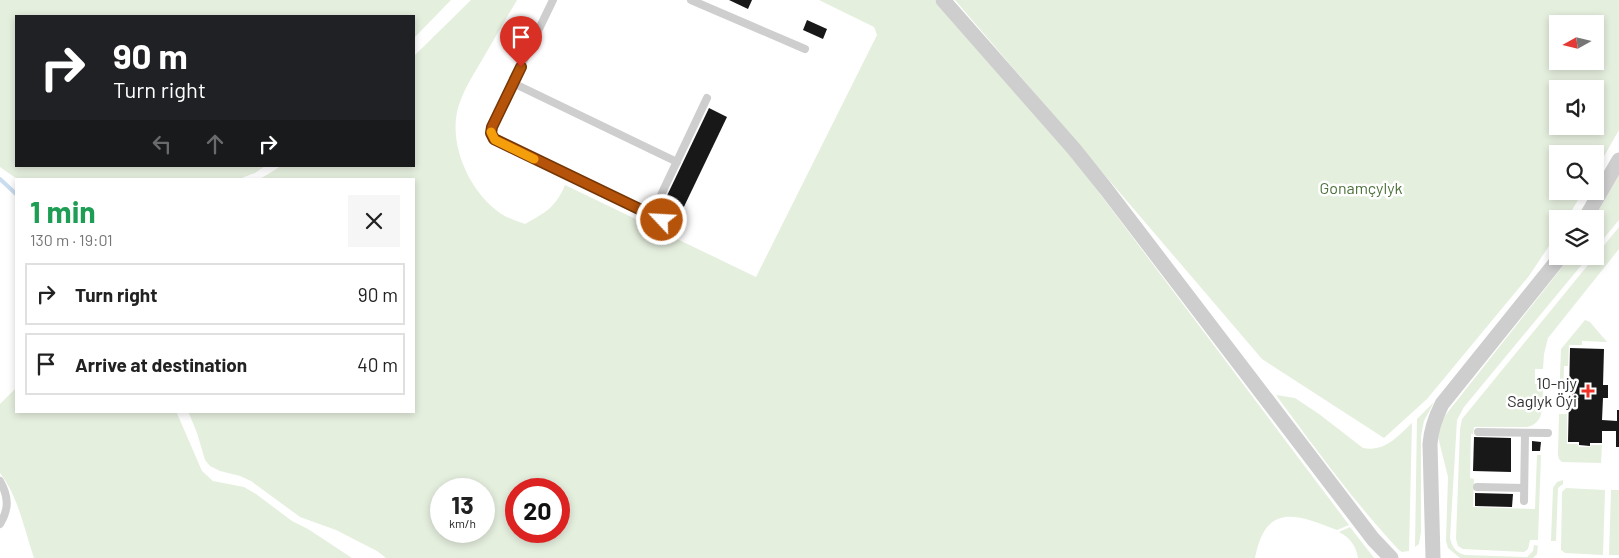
<!DOCTYPE html>
<meta charset="utf-8">
<style>
body{margin:0;font-family:Barlow,sans-serif;background:#f6f6f6;color:#222;height:100vh;display:flex;flex-direction:column;font-size:19px;white-space:nowrap}
*{box-sizing:border-box;margin:0}
p{font-size:16px;color:#767676}
.icon{flex:none;width:28px;height:28px;fill:none;stroke:currentColor;stroke-width:2;stroke-linecap:round;stroke-linejoin:round}
.map{position:relative;flex:1;overflow:hidden}
.panel{position:absolute;left:15px;top:178px;width:400px;height:235px;display:flex;flex-direction:column;background:#fff;border-radius:0px;box-shadow:0 2px 8px #0003}
.panel>*{flex:none}
.banner{position:absolute;left:15px;top:15px;width:400px;height:152px;border-radius:0px;box-shadow:0 2px 8px #0003;background:#202124;color:#fff;overflow:hidden}
.needle{width:32px;rotate:262deg}
.tools{position:absolute;left:1549px;top:15px;display:grid;gap:10px}
.tools a{display:grid;place-items:center;width:55px;height:55px;border-radius:0px;background:#fff;box-shadow:0 2px 8px #0003;font-size:25px}
.speed{position:absolute;left:430px;top:478px;display:flex;gap:10px;font-size:25px;font-weight:700;text-align:center}
.speed>*{display:grid;place-content:center;width:65px;height:65px;border-radius:50%;background:#fff;box-shadow:0 2px 8px #0003;line-height:1}
.speed small{font-size:12px;font-weight:400}
.speed .limit{border:8px solid #d22;background:#fff;color:#111}
.pin{position:absolute;display:grid;place-items:center;width:42px;height:42px;color:#fff;margin:-51px -21px;border-radius:50% 50% 50% 0;rotate:-45deg;box-shadow:0 0 5px #0007}
.pin .icon{rotate:45deg}
.me{position:absolute;width:55px;margin:-28px;rotate:295deg;stroke-linejoin:round;filter:drop-shadow(0 0 4px #0008)}
.turn{display:flex;align-items:center;gap:18px;height:105px;padding:0 15px;font-size:22px}
.turn .icon{width:65px;height:65px;stroke-width:2.5}
.turn b{display:block;font-size:35px;line-height:42px}
.lanes{display:flex;align-items:center;height:48px;padding:0 15px;background:#0003;justify-content:center;gap:25px;direction:ltr}
.lanes .off{opacity:.35}
.round{display:grid;place-items:center;flex:none;width:52px;height:52px;border-radius:0px;background:#f6f6f6}
.summary{display:flex;align-items:center;justify-content:space-between;height:85px;padding:0 15px}
h1{font-size:30px;font-weight:700;line-height:38px;color:#1e9e55}
ul{padding:0;list-style:none}
li{display:flex;align-items:center;gap:15px;height:62px;margin:0 10px 8px;padding:0 5px;border:2px solid #e0e0e0;border-radius:0px}
li div{flex:1}
li b{display:block;font-size:19px}
li em{font-style:normal}
.map>svg:first-child{display:block}
.green{fill:#e5efde;fill-rule:evenodd}
.lines{fill:none;stroke-linecap:round;stroke-linejoin:round}
.stream{stroke:#cadcf0;stroke-width:4}
.building{fill:#181818}
.lane{stroke:#cecece;stroke-width:8}
.street{stroke:#cecece;stroke-width:15}
.route-casing{stroke:#753606;stroke-width:12}
.route{stroke:#b45309;stroke-width:9}
.slow{stroke:#f59e0b;stroke-width:9}
.poi-dot{fill:#f33228;stroke:#fff;stroke-width:2}
.labels{text-anchor:middle;dominant-baseline:central;stroke-width:5;stroke-linejoin:round;paint-order:stroke}
.park-label{font-size:16px;fill:#4d713a;stroke:#fff}
.poi-label{font-size:16px;fill:#313131;stroke:#fff;text-anchor:end}
</style>
<div class="map">
<svg width="1619" height="558" viewBox="0 0 1619 558">
<rect width="100%" height="100%" fill="#fff"/>
<g class="green">
<polygon points="0,0 451,0 414,38 414,16 16,16 16,166 265,166 255,173 239,179 17,179 0,167"/>
<path d="M471 0H517C505 20 494 40 482 60 473 75 463 91 458 108 448 145 470 192 500 213 507 218 517 221 525 224 545 213 556 207 565 185L756 277 877 35 874 27 819 0H935L1070 154 1349 525 1337 530C1296 514 1266 502 1255 558H386L377 551 336 530 300 517 251 481 240 476 220 471 210 466 205 460 197 433 188 411H414V179H260L281 166H414V56ZM441 489H484V531H441ZM516 489H559V531H516Z"/>
<path d="M955 0H1619V130L1595 172V154H1558V191H1583L1567 219H1558L1557 234 1529 276 1427 399 1384 438 1262 359ZM1558 24H1595V61H1558ZM1558 89H1595V126H1558Z"/>
<polygon points="1619,175 1619,220 1595,249 1595,219 1594,219"/>
<path d="M1619 227V249L1548 338 1544 354 1543 369H1535V384H1543C1542 400 1547 423 1527 427H1474L1473 434H1471L1470 478 1474 479 1473 507 1535 509 1537 455H1541L1538 540H1530L1528 549 1524 552 1463 549 1458 546 1456 539 1460 429 1462 419Z"/>
<path d="M1571 256H1589L1464 407 1457 420 1450 538C1452 547 1456 553 1465 555L1527 557 1533 551 1534 545 1538 546 1537 554 1533 558H1460L1448 548 1446 541 1448 477 1438 437 1440 422Z"/>
<polygon points="1585,320 1590,322 1607,342 1582,341 1582,345 1569,345 1568,366 1564,366 1563,403 1559,403 1561,349"/>
<path d="M16 388V411H176L202 471 213 481 244 487 256 494 292 521 308 529 352 558H34C24 529 19 498 0 473V404Z"/>
<path d="M1276 395 1295 398 1319 414 1363 448C1385 452 1397 437 1412 423L1409 551 1402 552 1399 550C1354 502 1315 448 1276 395Z"/>
<polygon points="1434,402 1424,421 1421,436 1421,532 1419,544 1415,547 1417,419"/>
<polygon points="1559,414 1567,414 1567,444 1578,444 1579,447 1590,447 1591,445 1602,445 1601,463 1562,462 1559,459 1558,455"/>
<polygon points="1563,480 1563,484 1558,488 1556,541 1551,541 1553,488 1557,482"/>
<polygon points="1566,488 1605,490 1603,555 1565,553 1561,550 1562,492"/>
<polygon points="1611,490 1619,490 1619,555 1609,555"/>
<path d="M1350 527 1374 558H1358C1356 545 1350 538 1339 532Z"/>
</g>
<g class="lines">
<polyline class="stream" points="0,179 16,194"/>
</g>
<g class="building">
<polygon points="729,0 752,0 748,9"/>
<polygon points="807,20 827,29 823,39 803,30"/>
<polygon points="709,108 727,117 680,215 662,206"/>
<polygon points="1570,348 1604,349 1603,385 1608,385 1608,398 1603,398 1602,420 1617,421 1617,410 1619,410 1619,447 1616,447 1616,431 1602,431 1602,443 1590,443 1590,446 1579,445 1579,442 1568,442"/>
<polygon points="1474,437 1511,438 1511,472 1473,471"/>
<polygon points="1532,441 1541,442 1540,451 1532,451"/>
<polygon points="1475,493 1513,494 1512,507 1475,506"/>
</g>
<g class="lines">
<g class="lane">
<polyline points="553,0 493,124 491,133 494,139 672,224"/>
<polyline points="691,0 805,49"/>
<polyline points="513,83 677,162"/>
<polyline points="652,214 707,98"/>
<polyline points="1478,432 1548,433"/>
<path d="M0 481C9 497 9 509 0 524"/>
<polyline points="1477,487 1524,488"/>
<polyline points="1524,501 1525,433"/>
</g>
<g class="street">
<polyline points="943,0 1074,149 1106,189 1373,539 1391,558"/>
<polyline points="1585,219 1619,160"/>
<path d="M1433 558 1430 444C1431 429 1435 418 1442 404L1561 256"/>
</g>
</g>
<g class="lines">
<g class="route-casing">
<polyline id="route" points="521,67 492,127 491,133 494,139 662,220"/>
</g>
<use href="#route" class="route"/>
<polyline class="slow" points="491,132 495,140 534,159"/>
</g>
<path class="poi-dot" d="M1585.5 383.5h5v5h5v5h-5v5h-5v-5h-5v-5h5z"/>
<g class="labels">
<g class="park-label">
<text x="1361" y="187">Gonamçylyk</text>
</g>
<g class="poi-label">
<text x="1577" y="382">10-njy<tspan x="1577" dy="18">Saglyk Öýi</tspan></text>
</g>
</g>
</svg>
<div class="tools">
<a><svg class="needle" viewBox="-14 -14 28 28"><path d="M0-13l5 13h-10z" fill="#e53935"/><path d="M0 13l5-13h-10z" fill="#767676"/></svg></a>
<a><svg class="icon" aria-label="sound" viewBox="0 0 24 24"><path d="M4 9h4l5-4v14l-5-4H4zM17 9q2 3 0 6"/></svg></a>
<a><svg class="icon" aria-label="search" viewBox="0 0 24 24"><circle cx="10" cy="10" r="6"/><path d="M15 15l6 6"/></svg></a>
<a><svg class="icon" aria-label="layers" viewBox="0 0 24 24"><path d="M12 4l9 5-9 5-9-5zM3 14l9 5 9-5"/></svg></a>
</div>
<div class="speed"><div>13<small>km/h</small></div><div class="limit">20</div></div>
<div class="pin" style="left:521px;top:67px;background:#d93025"><svg class="icon" aria-label="arrive" viewBox="0 0 24 24"><path d="M6 21V4h12l-3 4 3 4H6"/></svg></div>
<svg class="me" style="left:662px;top:220px" viewBox="-20 -20 40 40"><circle r="17" fill="#b45309" stroke="#fff" stroke-width="3"/><path d="M0-11L8 9 0 5-8 9z" fill="#fff"/></svg>
<div class="banner">
<div class="turn"><svg class="icon" aria-label="right" viewBox="0 0 24 24"><path d="M7 20v-9h11M14 6l5 5-5 5"/></svg><div><b>90 m</b>Turn right</div></div>
<div class="lanes"><svg class="icon off" aria-label="left" viewBox="0 0 24 24"><path d="M17 20v-9H6M10 6l-5 5 5 5"/></svg><svg class="icon off" aria-label="ahead" viewBox="0 0 24 24"><path d="M12 20V5M6 11l6-6 6 6"/></svg><svg class="icon" aria-label="right" viewBox="0 0 24 24"><path d="M7 20v-9h11M14 6l5 5-5 5"/></svg></div>
</div>
<section class="panel">
<div class="summary"><div><h1>1 min</h1><p>130 m · 19:01</p></div><a class="round"><svg class="icon" aria-label="close" viewBox="0 0 24 24"><path d="M6 6l12 12M18 6L6 18"/></svg></a></div>
<ul>
<li><svg class="icon" aria-label="right" viewBox="0 0 24 24"><path d="M7 20v-9h11M14 6l5 5-5 5"/></svg><div><b>Turn right</b></div><em>90 m</em></li>
<li><svg class="icon" aria-label="arrive" viewBox="0 0 24 24"><path d="M6 21V4h12l-3 4 3 4H6"/></svg><div><b>Arrive at destination</b></div><em>40 m</em></li>
</ul>
</section>
</div>
